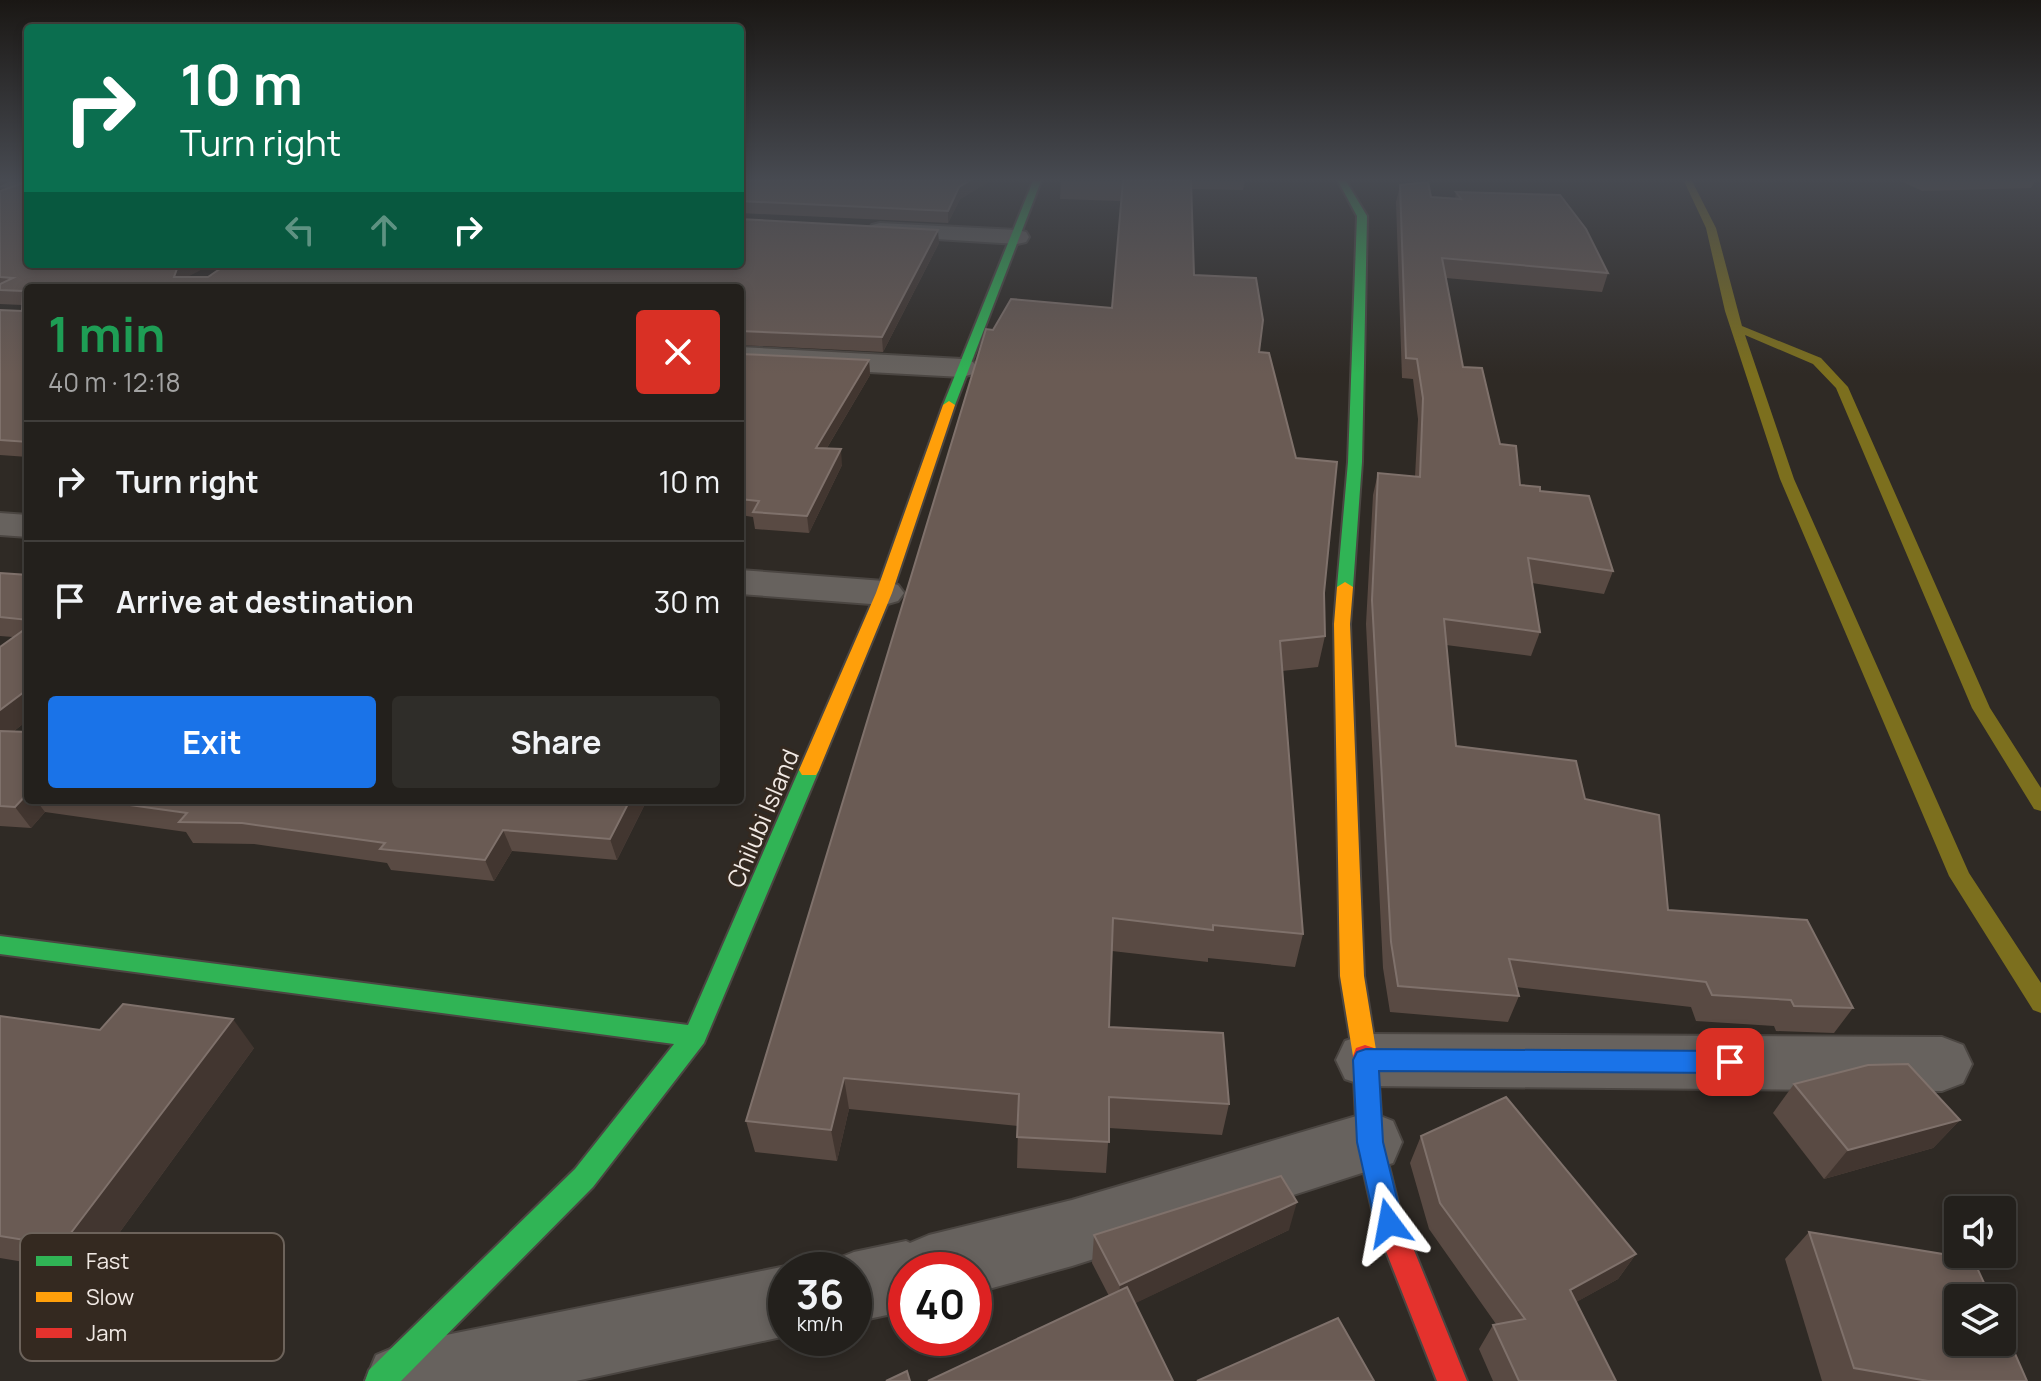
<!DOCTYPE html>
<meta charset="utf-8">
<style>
body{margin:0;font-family:Manrope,sans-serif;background:#2f2d29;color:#f1f3f6;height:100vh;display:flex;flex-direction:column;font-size:30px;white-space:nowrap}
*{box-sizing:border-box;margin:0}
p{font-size:26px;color:#a3a3a3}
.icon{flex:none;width:44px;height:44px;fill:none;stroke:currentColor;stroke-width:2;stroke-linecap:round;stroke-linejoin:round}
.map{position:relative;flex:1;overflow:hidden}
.panel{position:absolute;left:24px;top:284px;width:720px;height:520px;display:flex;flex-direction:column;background:#23201c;border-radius:8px;box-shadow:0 4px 12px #0003,0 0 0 2px #403e3b}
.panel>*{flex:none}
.banner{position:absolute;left:24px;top:24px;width:720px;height:244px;border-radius:8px;box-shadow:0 4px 12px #0003,0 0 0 2px #403e3b;background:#0b6e4f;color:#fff;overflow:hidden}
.fabs{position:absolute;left:1944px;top:1196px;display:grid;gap:16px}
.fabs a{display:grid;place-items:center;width:72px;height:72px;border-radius:8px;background:#23201c;box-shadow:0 4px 12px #0003,0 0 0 2px #403e3b;font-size:40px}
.speed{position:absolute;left:768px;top:1252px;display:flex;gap:16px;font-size:40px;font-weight:700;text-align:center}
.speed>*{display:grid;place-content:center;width:104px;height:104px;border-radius:50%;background:#23201c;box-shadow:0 4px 12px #0003,0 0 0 2px #403e3b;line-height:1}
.speed small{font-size:20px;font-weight:400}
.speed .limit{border:12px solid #d22;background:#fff;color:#111}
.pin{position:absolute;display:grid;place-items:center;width:68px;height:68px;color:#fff;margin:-34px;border-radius:16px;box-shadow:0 4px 12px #0006}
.me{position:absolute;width:88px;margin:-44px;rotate:347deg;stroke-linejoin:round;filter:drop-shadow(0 0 6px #0008)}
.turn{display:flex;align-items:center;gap:28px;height:168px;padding:0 24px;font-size:36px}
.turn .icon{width:104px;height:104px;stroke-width:2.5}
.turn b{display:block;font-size:56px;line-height:68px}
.lanes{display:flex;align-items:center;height:76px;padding:0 24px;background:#0003;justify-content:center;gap:40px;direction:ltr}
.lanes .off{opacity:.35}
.round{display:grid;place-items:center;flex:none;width:84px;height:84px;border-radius:8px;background:#2f2d29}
.head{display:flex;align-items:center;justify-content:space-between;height:136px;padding:0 24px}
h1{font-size:48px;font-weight:700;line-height:60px;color:#1e9e55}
.action{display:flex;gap:16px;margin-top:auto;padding:16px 24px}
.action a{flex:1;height:92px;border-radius:8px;background:#1a73e8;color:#fff;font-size:32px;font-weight:700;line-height:92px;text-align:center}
.action a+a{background:#2f2d29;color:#f1f3f6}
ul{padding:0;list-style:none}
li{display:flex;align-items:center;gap:24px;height:120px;padding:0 24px;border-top:2px solid #403e3b}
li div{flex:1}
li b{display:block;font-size:30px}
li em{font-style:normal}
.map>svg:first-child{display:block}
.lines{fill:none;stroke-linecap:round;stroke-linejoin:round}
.stream{fill:#7c6f1e;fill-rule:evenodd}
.street-casing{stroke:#4b4642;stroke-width:4}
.fast-casing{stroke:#4b4642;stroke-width:4}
.slow-casing{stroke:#4b4642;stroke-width:4}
.jam-casing{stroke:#4b4642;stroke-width:4}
.street{fill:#67625e;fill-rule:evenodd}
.fast{fill:#30b455;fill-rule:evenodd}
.slow{fill:#ff9f0a;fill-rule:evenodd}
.jam{fill:#e5322d;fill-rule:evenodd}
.wall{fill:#594a43}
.shaded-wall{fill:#423630}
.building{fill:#6a5b54;stroke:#7f716b;stroke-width:2}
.route{fill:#1a73e8;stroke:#114b97;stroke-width:2}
.labels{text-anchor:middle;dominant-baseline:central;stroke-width:6;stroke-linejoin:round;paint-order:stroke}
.street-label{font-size:24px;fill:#f1e9e4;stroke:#342920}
.key{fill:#342920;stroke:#6d635b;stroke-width:2}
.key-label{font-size:22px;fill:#f1e9e4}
</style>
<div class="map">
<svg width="2041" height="1381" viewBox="0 0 2041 1381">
<rect width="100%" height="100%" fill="#2f2a25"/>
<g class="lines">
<polygon class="stream" points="1684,181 1692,181 1716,228 1742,326 1821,358 1848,387 1990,708 2041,788 2041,811 2034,809 1972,708 1836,388 1813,364 1745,335 1794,479 1969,873 2041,983 2041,1013 2033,1010 1949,876 1780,479 1725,311 1706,228"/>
<g class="street-casing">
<g id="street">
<polygon points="0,181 28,181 28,189 0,187"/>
<polygon points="880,223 1017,230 1026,232 1029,237 1026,242 1017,244 872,235 868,230 872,225"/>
<polygon points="740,347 962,359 973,362 977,368 973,374 962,377 740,365"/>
<polygon points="0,513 28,515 28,537 0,535"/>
<polygon points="740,570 884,581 898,585 904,593 898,601 884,605 740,594"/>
<polygon points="1366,1034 1942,1037 1963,1045 1972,1064 1963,1083 1942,1091 1366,1086 1345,1079 1336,1060 1345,1041"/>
<polygon points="1370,1112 1393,1121 1402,1142 1393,1163 1072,1266 974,1293 974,1270 906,1270 906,1311 854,1322 854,1270 826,1270 829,1262 854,1252 906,1241 910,1243 929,1235 1072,1200"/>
<polygon points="786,1266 796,1270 786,1270 786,1336 576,1381 365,1381 376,1355 402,1344"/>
</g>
</g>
<g class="fast-casing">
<g id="fast">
<polygon points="1033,181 1041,181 955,405 944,408 943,405"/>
<polygon points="1338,181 1346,181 1367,216 1362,462 1353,587 1345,592 1337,587 1348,462 1357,216"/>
<polygon points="809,763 816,765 819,770 704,1043 593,1187 401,1381 365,1381 369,1370 575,1169 674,1044 0,954 0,936 688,1025 799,770 802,765"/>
</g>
</g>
<g class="slow-casing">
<g id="slow">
<polygon points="949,401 955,405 892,593 819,770 816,775 802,775 799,770 876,593 943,405"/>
<polygon points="1345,582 1353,587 1350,624 1364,976 1377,1056 1374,1064 1365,1067 1356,1064 1353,1056 1340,976 1334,624 1337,587"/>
</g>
</g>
<g class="jam-casing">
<polygon id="jam" points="1365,1045 1374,1048 1377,1056 1383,1142 1403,1223 1467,1381 1437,1381 1375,1223 1357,1142 1353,1056 1356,1048"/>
</g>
<use href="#street" class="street"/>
<use href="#fast" class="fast"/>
<use href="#slow" class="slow"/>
<use href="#jam" class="jam"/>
</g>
<g class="wall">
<polygon points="740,181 990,181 960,199 948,223 740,213"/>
<polygon points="1061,181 1245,181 1243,190 1191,189 1194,275 1259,352 1324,593 1325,636 1318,667 1282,671 1303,934 1295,967 1208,958 1208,962 1112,951 1109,1027 1229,1104 1222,1135 1109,1128 1106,1173 1017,1168 1018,1126 849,1109 837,1161 755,1152 746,1121 993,330 1112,308 1121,201 1060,199"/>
<polygon points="1901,181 2035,181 2031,188 1922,191"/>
<polygon points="1400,185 1431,197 1455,199 1456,192 1608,273 1602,292 1446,278 1463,367 1520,485 1540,491 1613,571 1604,594 1532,583 1540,632 1531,656 1446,645 1456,746 1585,799 1668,910 1853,1008 1834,1033 1776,1031 1774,1026 1696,1021 1691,1007 1516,987 1519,996 1508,1022 1390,1012 1383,968 1366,624 1373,495 1378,473 1415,477 1418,419 1413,379 1402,378 1396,202"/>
<polygon points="0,191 189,277 208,277 939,243 883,352 740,345 740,288 28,288 28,457 0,455 0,310 22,311 22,305 0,304"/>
<polygon points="740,354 869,360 870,375 827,448 842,465 809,533 755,529 753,517 740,515"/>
<polygon points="0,573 28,575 28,720 14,731 28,800 647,800 617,860 512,851 494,881 391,870 387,863 254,844 193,843 186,832 45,812 31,828 0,826 0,647 13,637 0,636"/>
<polygon points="0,1016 100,1030 254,1048 90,1273 0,1258"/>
<polygon points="1794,1084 1960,1120 1933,1148 1824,1179 1773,1113"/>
<polygon points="1421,1136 1636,1254 1618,1279 1576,1302 1616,1381 1493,1381 1479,1349 1493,1325 1496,1324 1429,1229 1410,1163"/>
<polygon points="1289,1230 1135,1303 1109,1296 1092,1263 1094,1235"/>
<polygon points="1809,1232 2027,1381 1822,1381 1785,1259"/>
</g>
<g class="shaded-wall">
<polygon points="0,181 10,181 0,186"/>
<polygon points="969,181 990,181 960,199 948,223 948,211 959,187"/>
<polygon points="938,230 939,243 883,352 882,337"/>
<polygon points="182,264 212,264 184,279 174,277 178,266"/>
<polygon points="869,360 870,375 818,463 816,448"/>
<polygon points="841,449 842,465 809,533 807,516"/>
<polygon points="28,689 28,720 0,742 0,710"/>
<polygon points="28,793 28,800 36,800 45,812 31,828 15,807"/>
<polygon points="630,800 647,800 617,860 610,839"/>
<polygon points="503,830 512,851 494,881 485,860"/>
<polygon points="233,1019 254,1048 90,1273 61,1246"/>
<polygon points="844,1078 849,1109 837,1161 831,1130"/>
<polygon points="1960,1120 1933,1148 1824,1179 1848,1150"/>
<polygon points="1297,1202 1289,1230 1117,1312 1120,1285"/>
<polygon points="1636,1254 1618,1279 1553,1315 1570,1290"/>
</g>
<g class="building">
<polygon points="23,181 28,181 28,264 182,264 178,266 174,277 208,277 227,264 740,264 740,219 938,230 882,337 740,331 740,288 28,288 28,442 0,440 0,310 22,311 23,291 0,290 0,284 13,278 0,277 0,191 23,183"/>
<polygon points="740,181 969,181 959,187 948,211 740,201"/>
<polygon points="1123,181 1191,181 1194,275 1256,278 1263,320 1259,352 1269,353 1296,458 1337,462 1324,593 1325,636 1280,641 1303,934 1213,925 1213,930 1113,918 1109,1027 1223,1033 1229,1104 1109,1097 1109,1142 1017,1137 1019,1094 844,1078 831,1130 746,1121 986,329 993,330 1011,299 1112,308"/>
<polygon points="1428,182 1431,197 1461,199 1456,192 1560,195 1586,229 1608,273 1442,258 1463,367 1482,368 1500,444 1516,446 1520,485 1540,487 1540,491 1589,496 1613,571 1528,558 1540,632 1444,619 1456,746 1576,761 1585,799 1659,815 1668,910 1807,920 1853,1008 1794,1006 1791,1000 1712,995 1706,982 1509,959 1519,996 1398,986 1391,942 1372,600 1378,473 1420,477 1423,398 1417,359 1406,358 1400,185"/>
<polygon points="740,354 869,360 816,448 841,449 807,516 753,512 759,501 740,499"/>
<polygon points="0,573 28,575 28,620 0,617"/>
<polygon points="28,627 28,689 0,710 0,647"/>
<polygon points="0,731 28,732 28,793 15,807 0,806"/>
<polygon points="94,800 630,800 610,839 503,830 485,860 380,849 385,843 242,823 179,822 187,813"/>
<polygon points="123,1004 233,1019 61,1246 0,1236 0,1016 100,1030"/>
<polygon points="1908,1064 1960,1120 1848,1150 1794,1084 1868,1065"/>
<polygon points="1506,1097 1636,1254 1570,1290 1616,1381 1519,1381 1493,1325 1525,1319 1440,1203 1421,1136"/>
<polygon points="1281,1176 1297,1202 1120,1285 1094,1235"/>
<polygon points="1809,1232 1973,1259 1991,1298 1958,1298 1958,1342 2002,1342 2002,1324 2027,1381 1928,1381 1854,1368"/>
<polygon points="1127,1287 1173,1381 928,1381"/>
<polygon points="1338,1318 1374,1381 1197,1381"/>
<polygon points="907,1371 910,1381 886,1381"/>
</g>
<linearGradient id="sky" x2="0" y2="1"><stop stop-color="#1a1714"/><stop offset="0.48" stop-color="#474a51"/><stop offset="1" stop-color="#474a51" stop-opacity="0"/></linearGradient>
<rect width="2041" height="374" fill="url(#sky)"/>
<polygon class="route" points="1366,1049 1730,1051 1738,1054 1742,1062 1738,1070 1730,1073 1379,1071 1383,1142 1403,1223 1399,1233 1389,1237 1379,1233 1375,1223 1357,1142 1353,1060 1357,1052"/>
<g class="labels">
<g class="street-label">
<text transform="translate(762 818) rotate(-67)">Chilubi Island</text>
</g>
</g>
<rect x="20" y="1233" width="264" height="128" rx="12" class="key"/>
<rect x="36" y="1256" width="36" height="10" fill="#30b455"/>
<rect x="36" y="1292" width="36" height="10" fill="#ff9f0a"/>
<rect x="36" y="1328" width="36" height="10" fill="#e5322d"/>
<g class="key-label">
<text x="86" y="1269">Fast</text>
<text x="86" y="1305">Slow</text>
<text x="86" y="1341">Jam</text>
</g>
</svg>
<div class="fabs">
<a><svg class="icon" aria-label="sound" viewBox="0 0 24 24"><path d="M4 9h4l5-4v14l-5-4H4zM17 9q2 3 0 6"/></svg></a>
<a><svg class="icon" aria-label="layers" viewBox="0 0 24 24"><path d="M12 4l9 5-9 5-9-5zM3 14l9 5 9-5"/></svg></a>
</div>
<div class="speed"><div>36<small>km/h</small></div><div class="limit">40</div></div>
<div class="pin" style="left:1730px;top:1062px;background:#d93025"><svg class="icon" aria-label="arrive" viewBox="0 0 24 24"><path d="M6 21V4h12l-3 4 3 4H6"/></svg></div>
<svg class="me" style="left:1389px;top:1223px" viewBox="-20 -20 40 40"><path d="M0-17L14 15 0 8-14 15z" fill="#1a73e8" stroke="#fff" stroke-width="4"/></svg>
<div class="banner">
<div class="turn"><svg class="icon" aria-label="right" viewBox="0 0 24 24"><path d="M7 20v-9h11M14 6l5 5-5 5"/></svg><div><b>10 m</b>Turn right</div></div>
<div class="lanes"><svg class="icon off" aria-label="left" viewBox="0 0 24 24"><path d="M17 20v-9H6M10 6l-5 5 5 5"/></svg><svg class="icon off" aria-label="ahead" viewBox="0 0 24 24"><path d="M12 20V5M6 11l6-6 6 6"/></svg><svg class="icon" aria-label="right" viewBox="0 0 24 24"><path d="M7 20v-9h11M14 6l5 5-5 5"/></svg></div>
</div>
<section class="panel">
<div class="head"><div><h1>1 min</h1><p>40 m · 12:18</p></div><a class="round" style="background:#d93025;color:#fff"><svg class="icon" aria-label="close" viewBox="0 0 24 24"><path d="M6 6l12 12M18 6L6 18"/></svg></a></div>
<ul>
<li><svg class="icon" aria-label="right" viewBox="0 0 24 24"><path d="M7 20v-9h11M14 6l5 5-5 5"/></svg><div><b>Turn right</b></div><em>10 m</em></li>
<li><svg class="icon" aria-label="arrive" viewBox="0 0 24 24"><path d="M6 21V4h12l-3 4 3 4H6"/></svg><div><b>Arrive at destination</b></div><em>30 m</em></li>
</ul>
<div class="action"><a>Exit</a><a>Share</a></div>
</section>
</div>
